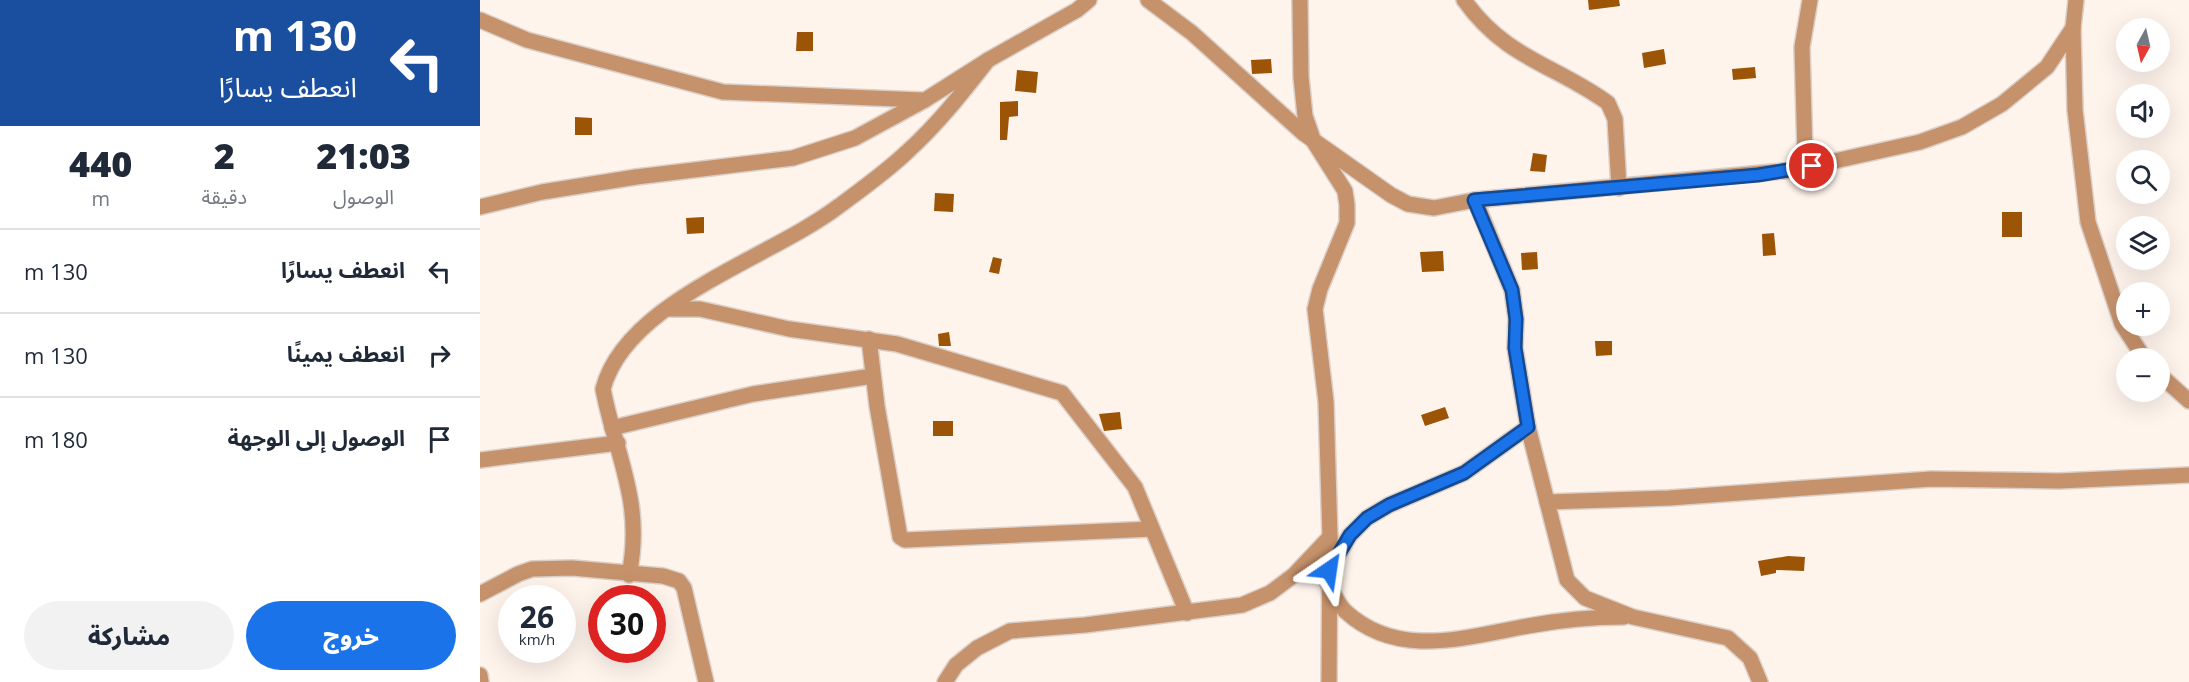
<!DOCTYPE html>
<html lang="ar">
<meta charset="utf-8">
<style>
body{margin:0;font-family:"Open Sans","Noto Sans Arabic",sans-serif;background:#f2f2f3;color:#1f2937;direction:rtl;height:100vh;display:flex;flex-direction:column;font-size:22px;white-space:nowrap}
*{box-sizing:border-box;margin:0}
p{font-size:20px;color:#747a83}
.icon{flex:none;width:33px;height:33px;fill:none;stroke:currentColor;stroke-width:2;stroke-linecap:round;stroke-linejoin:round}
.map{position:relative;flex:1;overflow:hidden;direction:ltr}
.side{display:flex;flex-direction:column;background:#fff;width:480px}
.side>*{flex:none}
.hud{background:#1a4fa0;color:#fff;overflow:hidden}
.needle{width:39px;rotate:188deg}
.tools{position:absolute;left:1636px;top:18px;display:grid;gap:12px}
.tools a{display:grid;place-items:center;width:54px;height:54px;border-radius:50%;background:#fff;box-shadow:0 6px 24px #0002;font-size:30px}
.speed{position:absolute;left:18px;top:585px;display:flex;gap:12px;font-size:30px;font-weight:700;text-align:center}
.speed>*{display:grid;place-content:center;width:78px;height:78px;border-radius:50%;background:#fff;box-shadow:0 6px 24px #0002;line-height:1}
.speed small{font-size:15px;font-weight:400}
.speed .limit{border:9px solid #d22;background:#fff;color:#111}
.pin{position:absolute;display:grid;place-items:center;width:51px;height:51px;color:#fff;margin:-26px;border:3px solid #fff;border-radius:50%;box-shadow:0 2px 6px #0007}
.me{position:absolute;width:66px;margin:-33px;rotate:32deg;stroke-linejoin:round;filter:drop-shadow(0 0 4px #0008)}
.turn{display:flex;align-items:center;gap:21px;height:126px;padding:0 24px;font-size:27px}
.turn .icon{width:78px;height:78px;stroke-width:2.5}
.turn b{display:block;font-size:42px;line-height:51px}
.eta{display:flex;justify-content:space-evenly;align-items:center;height:102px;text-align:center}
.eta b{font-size:36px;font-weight:800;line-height:42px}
.primary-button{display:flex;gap:12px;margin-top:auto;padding:12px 24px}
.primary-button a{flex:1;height:69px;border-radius:36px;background:#1a73e8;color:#fff;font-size:24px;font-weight:800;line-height:69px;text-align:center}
.primary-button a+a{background:#f2f2f3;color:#1f2937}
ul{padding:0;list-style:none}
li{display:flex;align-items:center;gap:18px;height:84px;padding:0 24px;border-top:2px solid #e0e1e3}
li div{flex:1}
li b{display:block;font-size:22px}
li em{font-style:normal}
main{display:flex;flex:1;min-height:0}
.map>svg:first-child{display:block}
.building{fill:#9c5406}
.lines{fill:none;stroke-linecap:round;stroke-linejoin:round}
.street-casing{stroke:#dad0c9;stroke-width:18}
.street{stroke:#c6926b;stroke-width:15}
.route-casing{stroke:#114b97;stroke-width:15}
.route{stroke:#1a73e8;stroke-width:10}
</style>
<main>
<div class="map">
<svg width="1709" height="682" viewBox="0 0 1709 682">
<rect width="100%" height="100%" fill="#fff4ec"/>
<g class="building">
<polygon points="1108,0 1139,0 1140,6 1109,10"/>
<polygon points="317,32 333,32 333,51 316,51"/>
<polygon points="1184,49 1186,64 1164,68 1162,53"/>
<polygon points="791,59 792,73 772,74 771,60"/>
<polygon points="1275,67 1276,78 1253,80 1252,69"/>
<polygon points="537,70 558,72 556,93 535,91"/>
<polygon points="538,101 538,116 529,117 527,140 520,140 520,102"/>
<polygon points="95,117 112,118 112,135 95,135"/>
<polygon points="1053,153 1067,155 1065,172 1050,171"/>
<polygon points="455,193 474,194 473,212 454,211"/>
<rect x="1522" y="212" width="20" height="25"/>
<polygon points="224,217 224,233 207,234 206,218"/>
<polygon points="1294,233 1296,255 1283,256 1282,234"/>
<polygon points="963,251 964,271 942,272 940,252"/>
<polygon points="1057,252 1058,269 1042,270 1041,253"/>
<polygon points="513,257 522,259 519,274 509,272"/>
<polygon points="469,332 471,346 459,346 458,334"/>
<polygon points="1115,341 1132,341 1132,355 1116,356"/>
<polygon points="965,407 969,418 945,426 941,415"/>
<polygon points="640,412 642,429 624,431 619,414"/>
<rect x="453" y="421" width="20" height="15"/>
<polygon points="1308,556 1325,557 1324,571 1296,570 1296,573 1281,576 1278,561"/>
</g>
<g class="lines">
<g class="street-casing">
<g id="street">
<polyline points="668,0 712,33 823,133 911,195 928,204 954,208 995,200 1314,170 1440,142 1482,127 1522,104 1567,67 1593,28 1596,0"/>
<polyline points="820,0 821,77 825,116 834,142 865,191 867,205 867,223 840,289 835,309 846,402 850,537 849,682"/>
<path d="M984 0C1026 59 1074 64 1128 103L1135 119 1139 188"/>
<polyline points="0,20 47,40 243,92 442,100"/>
<polyline points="1593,28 1595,110 1608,222 1642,324 1664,358"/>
<polyline points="1314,170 1320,167 1325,154 1322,47 1330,0"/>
<polyline points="995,200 1032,290 1036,319 1035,348 1048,427 1087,580 1105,598 1153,617 1248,638 1270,658 1280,682"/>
<polyline points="0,207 62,192 156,177 313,158 375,138 445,100 508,60 597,10 609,0"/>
<polyline points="189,309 220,309 309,329 417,344 582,393 655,487 707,613"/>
<polyline points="389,339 397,406 420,537 425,540 672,529"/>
<polyline points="1680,375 1709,401"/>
<polyline points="132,428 273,394 393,376"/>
<polyline points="0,460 138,443"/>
<polyline points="1067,502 1189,498 1451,479 1579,481 1709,475"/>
<polyline points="850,568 870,535 887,518 909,505 984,473 1048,427"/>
<path d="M149 575C164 502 136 457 123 389 146 301 291 258 359 206 382 189 406 172 427 152 458 124 483 92 508 60"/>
<path d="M848 584C853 592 858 604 865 611 918 660 986 637 1048 626 1080 620 1111 617 1144 617"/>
<polyline points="0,594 38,574 52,569 92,568 183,576 199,581 204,588 226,682"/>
<polyline points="0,675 1,682"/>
<polyline points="465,682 476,665 497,648 530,631 605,625 762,605 790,593 814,575 850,537"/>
</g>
</g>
<use href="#street" class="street"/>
</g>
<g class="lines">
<g class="route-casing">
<polyline id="route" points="849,570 870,535 887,518 909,505 984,473 1048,427 1035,348 1036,319 1032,290 994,200 1278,175 1332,166"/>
</g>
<use href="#route" class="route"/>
</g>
</svg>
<div class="tools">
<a><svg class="needle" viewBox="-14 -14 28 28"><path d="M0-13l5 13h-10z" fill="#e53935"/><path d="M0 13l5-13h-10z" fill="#747a83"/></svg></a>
<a><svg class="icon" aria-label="sound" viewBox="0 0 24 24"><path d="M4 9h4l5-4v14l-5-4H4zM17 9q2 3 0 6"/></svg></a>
<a><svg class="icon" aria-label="search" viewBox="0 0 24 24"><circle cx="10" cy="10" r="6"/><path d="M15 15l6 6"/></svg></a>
<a><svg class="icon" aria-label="layers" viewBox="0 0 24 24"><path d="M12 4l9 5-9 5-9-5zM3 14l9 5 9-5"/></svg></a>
<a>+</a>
<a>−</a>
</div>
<div class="speed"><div>26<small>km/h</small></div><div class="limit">30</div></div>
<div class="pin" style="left:1332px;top:166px;background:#d93025"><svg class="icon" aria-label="arrive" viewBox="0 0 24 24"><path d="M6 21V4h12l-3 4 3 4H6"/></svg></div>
<svg class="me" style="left:849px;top:570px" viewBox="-20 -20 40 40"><path d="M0-17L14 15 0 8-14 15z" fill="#1a73e8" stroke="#fff" stroke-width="4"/></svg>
</div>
<section class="side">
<div class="hud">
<div class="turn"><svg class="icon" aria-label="left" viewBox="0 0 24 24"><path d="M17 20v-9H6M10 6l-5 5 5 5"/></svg><div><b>130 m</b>انعطف يسارًا</div></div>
</div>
<div class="eta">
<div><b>21:03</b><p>الوصول</p></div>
<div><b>2</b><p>دقيقة</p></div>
<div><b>440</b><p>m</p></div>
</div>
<ul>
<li><svg class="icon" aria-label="left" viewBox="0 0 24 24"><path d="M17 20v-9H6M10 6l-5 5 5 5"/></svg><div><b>انعطف يسارًا</b></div><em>130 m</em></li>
<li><svg class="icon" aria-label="right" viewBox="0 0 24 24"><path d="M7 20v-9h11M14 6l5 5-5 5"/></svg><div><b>انعطف يمينًا</b></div><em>130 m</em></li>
<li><svg class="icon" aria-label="arrive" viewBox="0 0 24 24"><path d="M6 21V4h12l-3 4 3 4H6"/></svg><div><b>الوصول إلى الوجهة</b></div><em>180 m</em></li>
</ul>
<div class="primary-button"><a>خروج</a><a>مشاركة</a></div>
</section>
</main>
